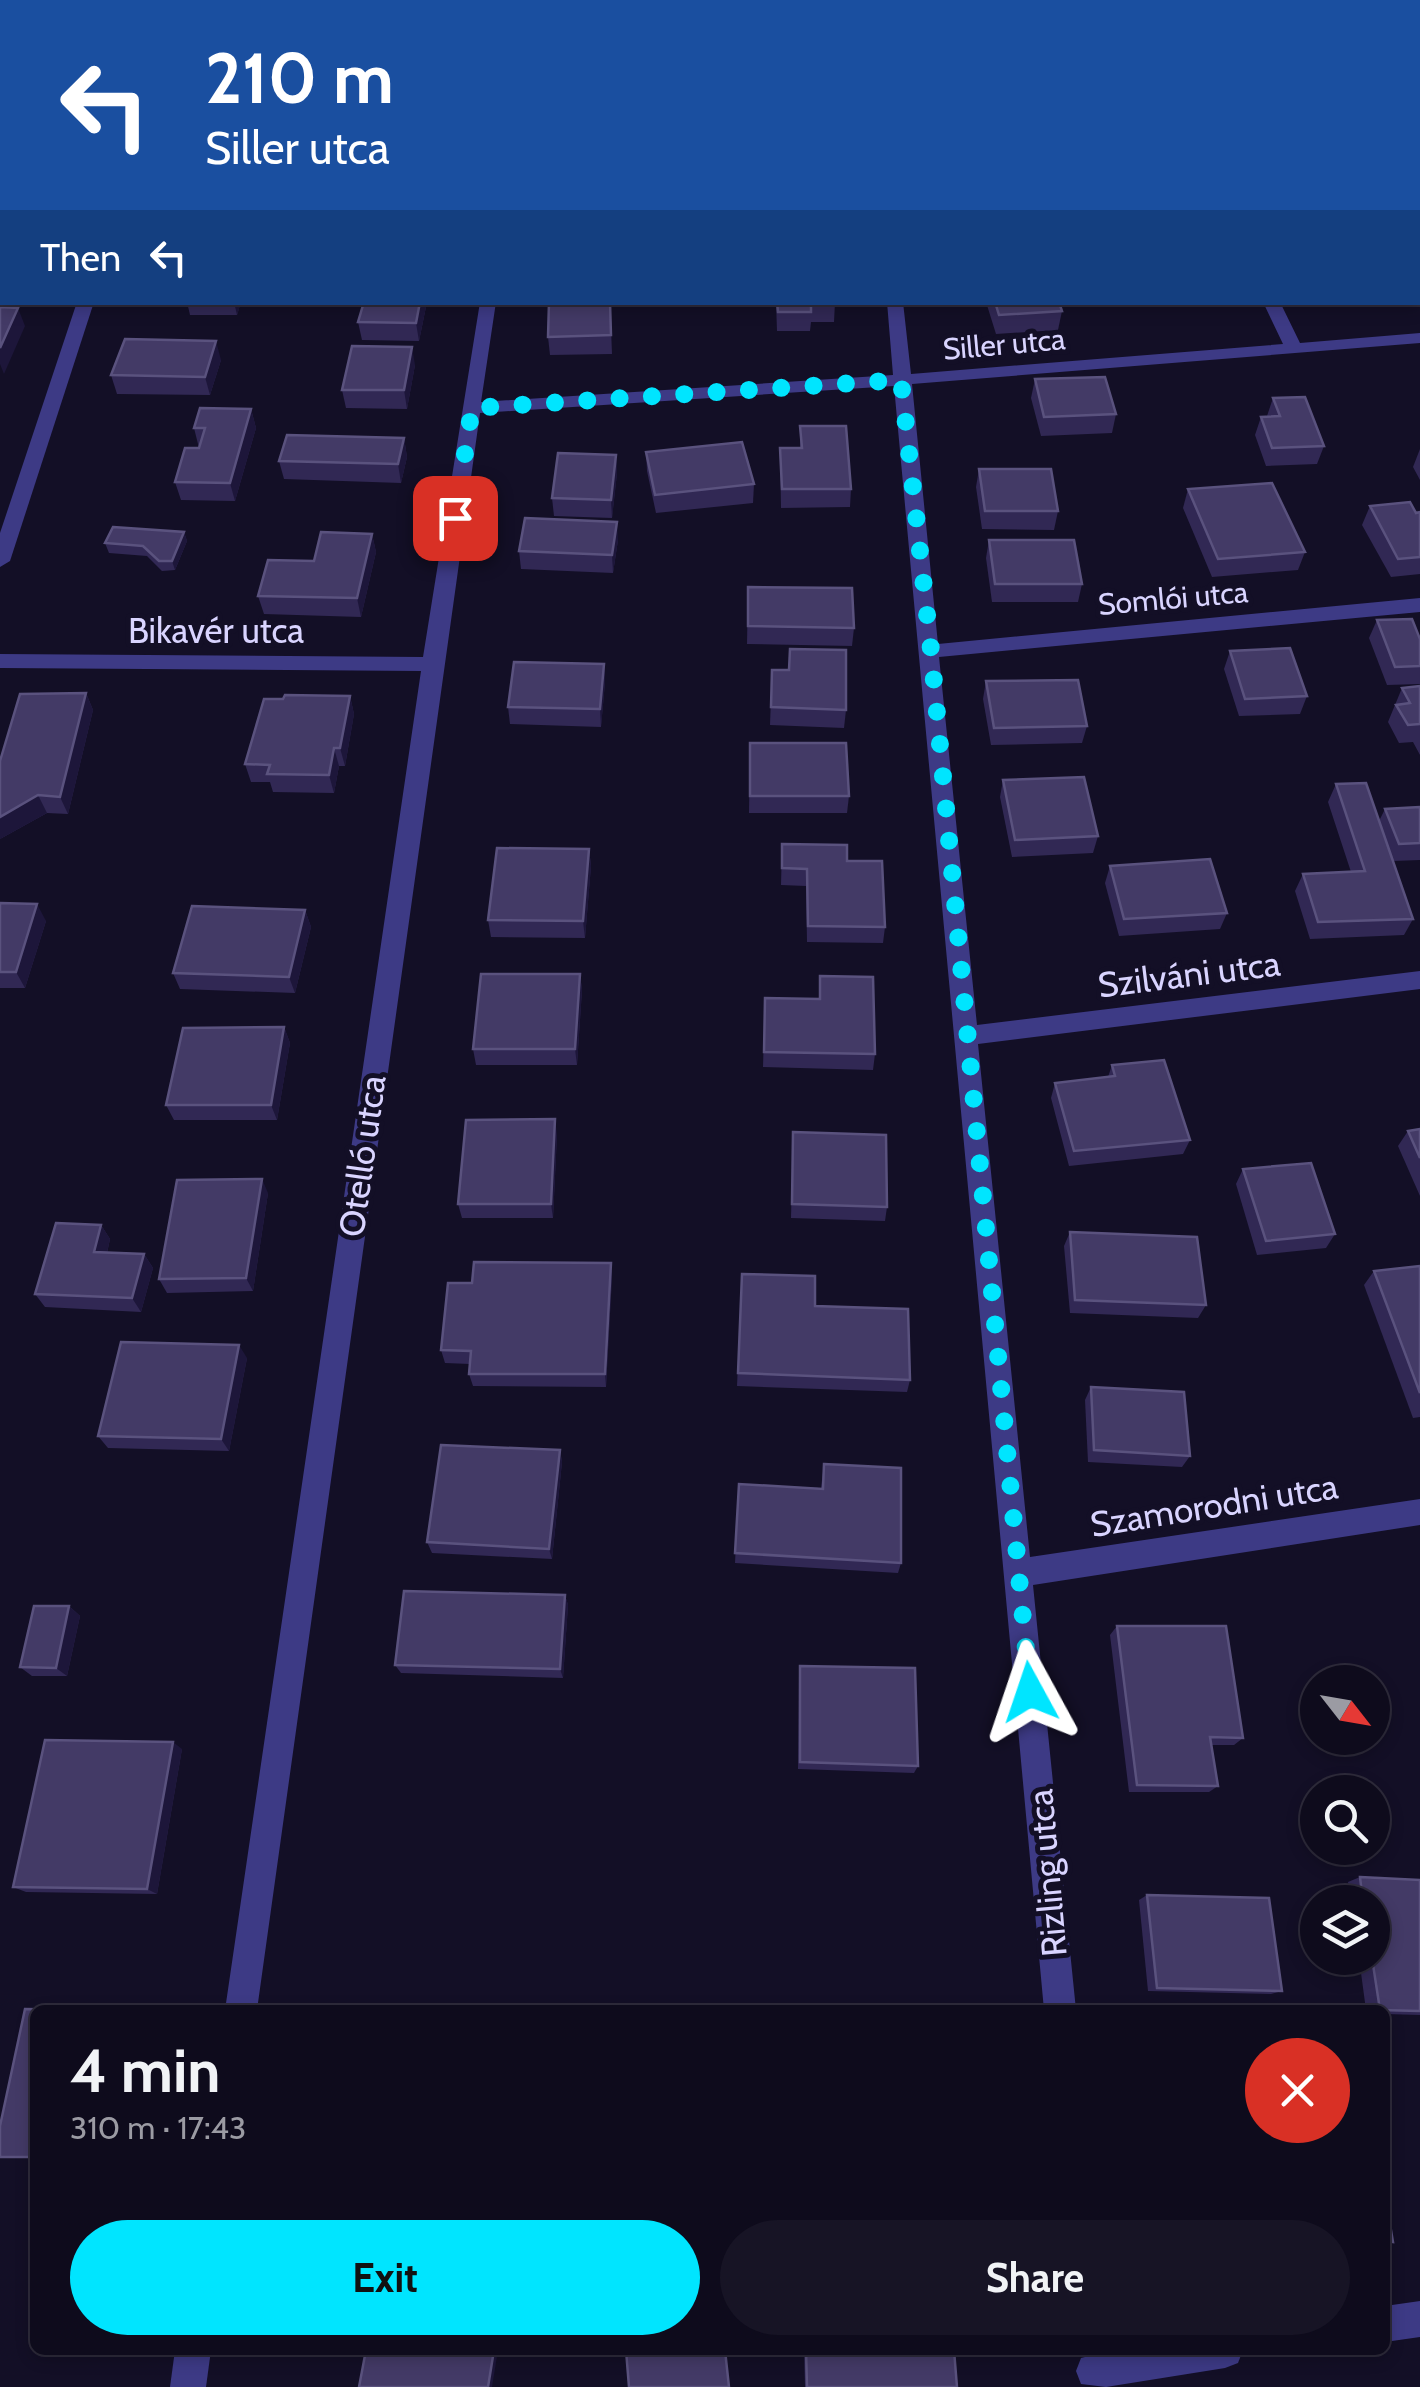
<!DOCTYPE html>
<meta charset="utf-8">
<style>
body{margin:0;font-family:Cabin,sans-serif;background:#171425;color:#f1f3f6;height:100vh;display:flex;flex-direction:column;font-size:38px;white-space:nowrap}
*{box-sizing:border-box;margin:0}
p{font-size:32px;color:#9b9ba3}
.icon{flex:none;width:55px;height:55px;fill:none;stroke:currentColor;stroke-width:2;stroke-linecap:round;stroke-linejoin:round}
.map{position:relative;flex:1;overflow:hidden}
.sheet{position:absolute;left:30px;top:2005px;width:1360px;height:350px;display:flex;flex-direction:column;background:#0e0b1c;border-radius:15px;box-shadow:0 5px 15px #0003,0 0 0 2px #2e2b3b}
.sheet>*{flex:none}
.hud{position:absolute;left:0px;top:0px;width:1420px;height:305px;box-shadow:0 5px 15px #0003,0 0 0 2px #2e2b3b;background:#1a4fa0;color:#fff;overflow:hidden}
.needle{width:65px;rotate:121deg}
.tools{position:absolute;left:1300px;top:1665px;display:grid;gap:20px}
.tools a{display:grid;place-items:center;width:90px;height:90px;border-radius:50%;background:#0e0b1c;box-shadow:0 5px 15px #0003,0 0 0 2px #2e2b3b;font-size:50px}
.pin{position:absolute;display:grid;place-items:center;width:85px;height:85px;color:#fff;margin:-42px;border-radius:20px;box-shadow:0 5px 15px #0006}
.me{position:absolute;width:110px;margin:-55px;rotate:355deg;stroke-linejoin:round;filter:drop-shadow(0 0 8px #0008)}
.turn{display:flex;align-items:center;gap:35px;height:210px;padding:0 40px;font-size:45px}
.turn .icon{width:130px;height:130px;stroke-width:2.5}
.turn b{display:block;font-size:70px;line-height:85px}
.then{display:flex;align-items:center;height:95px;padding:0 40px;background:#0003;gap:20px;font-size:38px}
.round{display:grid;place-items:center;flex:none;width:105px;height:105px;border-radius:52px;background:#171425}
.headline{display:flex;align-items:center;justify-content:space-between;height:170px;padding:0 40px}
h1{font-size:60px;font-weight:700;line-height:75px}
.button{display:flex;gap:20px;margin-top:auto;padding:20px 40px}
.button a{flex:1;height:115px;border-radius:60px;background:#00e5ff;color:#111;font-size:40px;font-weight:700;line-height:115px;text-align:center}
.button a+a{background:#171425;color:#f1f3f6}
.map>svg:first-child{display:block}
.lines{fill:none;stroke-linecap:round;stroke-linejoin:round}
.minor{fill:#3d3a85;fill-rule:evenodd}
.wall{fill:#312854}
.shaded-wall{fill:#1d163a}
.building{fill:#433a66;stroke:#5a527e;stroke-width:2.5}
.route{stroke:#00e5ff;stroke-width:18;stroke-dasharray:0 32.4}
.labels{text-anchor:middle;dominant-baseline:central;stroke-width:10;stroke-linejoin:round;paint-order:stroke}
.far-street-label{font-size:30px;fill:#d9d4ff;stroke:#130f26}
.street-label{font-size:35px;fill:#d9d4ff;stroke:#130f26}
</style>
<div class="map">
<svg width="1420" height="2387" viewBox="0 0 1420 2387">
<rect width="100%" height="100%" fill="#130f26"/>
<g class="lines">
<g class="minor">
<rect x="185" y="0" width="14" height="2"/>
<rect x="526" y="0" width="14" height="2"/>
<rect x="860" y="0" width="14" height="2"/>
<polygon points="1362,0 1377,0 1378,2 1364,2"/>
<rect x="1418" y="50" width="2" height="11"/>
<rect x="0" y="291" width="2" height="10"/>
<polygon points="77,302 94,302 10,561 0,567 0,533"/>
<polygon points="480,302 496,302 481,402 893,375 887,302 903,302 911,374 1283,344 1263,302 1280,302 1300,343 1420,333 1420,343 912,384 938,644 1420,598 1420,612 939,657 977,1025 1420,971 1420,989 978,1044 1030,1557 1420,1499 1420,1525 1033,1585 1076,2010 1044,2010 894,386 480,413 257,2010 225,2010 421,671 0,668 0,654 423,657"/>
<polygon points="1420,2301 1420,2337 1385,2342 1385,2306"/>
<polygon points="175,2350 211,2350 206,2387 170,2387"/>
<polygon points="1113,2350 1243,2350 1238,2363 1225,2368 1106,2387 1081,2384 1076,2371 1081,2358"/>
</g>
</g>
<g class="wall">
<polygon points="1418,76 1420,80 1420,120 1418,120"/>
<polygon points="187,302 241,302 237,315 190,315"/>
<polygon points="427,302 419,341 362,340 358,322"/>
<polygon points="610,302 612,354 550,355 548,337"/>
<polygon points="776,302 835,302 834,322 811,322 810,331 777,331"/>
<polygon points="986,302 1059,302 1062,311 1058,330 996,334"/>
<polygon points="221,360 210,395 117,394 111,375"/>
<polygon points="415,365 407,409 346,408 342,390"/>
<polygon points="1035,379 1116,414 1112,433 1041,436 1031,398"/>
<polygon points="1273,398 1324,446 1317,464 1266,466 1255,435 1261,417 1267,416"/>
<polygon points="251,409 256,428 235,501 181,500 175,482 199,448 194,428"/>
<polygon points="800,426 851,489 850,507 781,508 780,448 800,448"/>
<polygon points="404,438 407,457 401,483 284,479 279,461"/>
<polygon points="1420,449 1420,480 1413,467"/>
<polygon points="646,452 754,484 753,503 656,513 647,471"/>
<polygon points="616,455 617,473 612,518 554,516 552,498"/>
<polygon points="979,469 1058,511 1054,530 982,529 976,487"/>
<polygon points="1188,489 1305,552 1298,570 1212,577 1183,508"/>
<polygon points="1370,506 1420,512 1420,574 1391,577 1362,525"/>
<polygon points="184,532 187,541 175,570 162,571 147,556 109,553 105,543"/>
<polygon points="372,534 376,552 361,617 264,614 258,596 314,561"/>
<polygon points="618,540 613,573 521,569 519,551"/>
<polygon points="989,540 1082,584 1078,602 992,602 986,558"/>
<polygon points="748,587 854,628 852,646 747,644"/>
<polygon points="1377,620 1420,639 1420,684 1387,685 1369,638"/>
<polygon points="1230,651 1307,696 1300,714 1239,716 1224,669"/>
<polygon points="604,664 605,682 601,727 510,724 508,707"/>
<polygon points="772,670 846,710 844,728 770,725"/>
<polygon points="986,681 1087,726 1082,743 991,745 983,699"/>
<polygon points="1420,686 1420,755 1413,742 1399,743 1388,722 1402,688"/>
<polygon points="86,693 93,710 68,814 47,813 0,839"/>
<polygon points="350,696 354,714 345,766 339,766 334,793 273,792 270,782 251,782 245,764"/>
<polygon points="750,743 849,796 847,813 749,813"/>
<polygon points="1003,780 1098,836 1093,853 1012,857 1000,797"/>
<polygon points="1336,784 1379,821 1385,809 1420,807 1420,860 1393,861 1413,919 1404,935 1310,939 1295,891 1303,874 1351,872 1328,802"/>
<polygon points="782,844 847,861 885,927 883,943 807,942 806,886 781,885"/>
<polygon points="589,849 591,866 585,938 491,937 488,920"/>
<polygon points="1110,866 1227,913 1220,929 1119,936 1105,883"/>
<polygon points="0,903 46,921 25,988 0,988"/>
<polygon points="305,910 311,927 295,993 180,989 173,973"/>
<polygon points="580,974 582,990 577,1065 476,1065 473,1049"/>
<polygon points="820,976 875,1054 873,1070 763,1067 765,998 819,999"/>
<polygon points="284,1027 290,1043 277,1120 174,1120 166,1105"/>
<polygon points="1112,1065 1190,1140 1183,1154 1069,1166 1051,1098 1055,1083 1108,1077"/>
<polygon points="1420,1129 1420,1196 1398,1146 1408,1131"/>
<polygon points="793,1132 887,1207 885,1221 791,1218"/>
<polygon points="557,1134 553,1218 462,1218 458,1204"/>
<polygon points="1243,1169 1335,1234 1326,1248 1257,1255 1236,1184"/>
<polygon points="268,1193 253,1291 167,1293 159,1279"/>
<polygon points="101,1225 110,1239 107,1253 144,1254 153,1268 141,1312 45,1307 35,1294"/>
<polygon points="1070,1232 1206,1305 1198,1318 1070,1313 1064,1246"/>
<polygon points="611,1263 612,1277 606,1387 473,1386 469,1374 470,1364 445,1363 441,1350 472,1283"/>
<polygon points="1420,1266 1420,1417 1413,1418 1364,1285 1374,1271"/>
<polygon points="742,1274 815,1306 910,1380 907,1392 737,1386"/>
<polygon points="247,1358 229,1451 108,1448 98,1436"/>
<polygon points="1091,1387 1190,1456 1182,1467 1088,1462 1085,1400"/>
<polygon points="560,1450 562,1462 552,1559 432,1553 427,1542"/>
<polygon points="824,1464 901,1563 898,1573 735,1563 739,1484 821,1488"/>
<polygon points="565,1595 568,1605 563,1678 401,1673 395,1665"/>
<polygon points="69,1606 80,1616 67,1676 32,1676 20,1667"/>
<polygon points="1117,1626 1243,1738 1234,1745 1212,1745 1218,1786 1209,1792 1129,1792 1110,1635"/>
<polygon points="800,1666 918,1766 914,1773 798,1769 799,1674"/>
<polygon points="182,1749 157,1894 26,1892 13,1887"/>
<polygon points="1360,1877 1420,1880 1420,2015 1385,2014 1385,2010 1366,2010 1359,1958 1372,1958 1372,1902 1351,1902 1348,1882"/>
<polygon points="1147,1895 1282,1991 1271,1994 1148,1991 1139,1900"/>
<polygon points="804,2350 954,2350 957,2387 805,2387"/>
</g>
<g class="shaded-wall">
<polygon points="0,245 2,245 2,264 0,265"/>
<polygon points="234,302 241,302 237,315"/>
<polygon points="420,302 427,302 419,341 416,323"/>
<polygon points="18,308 25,326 4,374 0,364 0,348"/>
<polygon points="216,341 221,360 210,395 205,377"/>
<polygon points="412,347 415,365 407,409 404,390"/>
<polygon points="251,409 256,428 235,501 230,483"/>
<polygon points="404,438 407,457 401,483 398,464"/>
<polygon points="616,455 617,473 612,518 611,500"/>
<polygon points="617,522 618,540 613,573 612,555"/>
<polygon points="184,532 187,541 175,570 172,561"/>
<polygon points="372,534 376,552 361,617 357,598"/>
<polygon points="604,664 605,682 601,727 600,709"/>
<polygon points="86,693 93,710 68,814 60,797"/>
<polygon points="350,696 354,714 345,766 340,748"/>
<polygon points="334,748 339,766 334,793 329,775"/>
<polygon points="38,795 47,813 0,839 0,817"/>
<polygon points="589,849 591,866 585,938 583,921"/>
<polygon points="37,904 46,921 25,988 16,972"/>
<polygon points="305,910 311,927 295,993 289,977"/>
<polygon points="580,974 582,990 577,1065 575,1049"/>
<polygon points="284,1027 290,1043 277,1120 271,1105"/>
<polygon points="555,1119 557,1134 553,1218 551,1204"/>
<polygon points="262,1179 268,1193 253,1291 246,1278"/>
<polygon points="101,1225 110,1239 104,1266 94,1252"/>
<polygon points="144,1254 153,1268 141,1312 132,1298"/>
<polygon points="611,1263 612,1277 606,1387 605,1374"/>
<polygon points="239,1345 247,1358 229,1451 221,1439"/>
<polygon points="560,1450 562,1462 552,1559 549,1549"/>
<polygon points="565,1595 568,1605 563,1678 560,1669"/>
<polygon points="69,1606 80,1616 67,1676 56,1668"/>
<polygon points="173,1742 182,1749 157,1894 147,1889"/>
<polygon points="494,2350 498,2350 492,2387 488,2387"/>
</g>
<g class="building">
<polygon points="313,0 333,0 334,2 301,1"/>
<rect x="587" y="0" width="78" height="2"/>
<polygon points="1105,0 1106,2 1025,2 1024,1"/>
<polygon points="1198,0 1242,0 1243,2 1164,2"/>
<polygon points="1317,0 1319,2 1282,2 1281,1"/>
<polygon points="1418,76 1420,80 1420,102 1418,103"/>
<polygon points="2,211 2,245 0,245 0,212"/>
<polygon points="364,302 420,302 416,323 358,322"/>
<polygon points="549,302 610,302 611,335 548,337"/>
<polygon points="777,302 835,302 835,304 811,304 811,312 778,312"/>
<polygon points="995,302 1059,302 1062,311 999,315"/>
<polygon points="0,307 18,308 0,348"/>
<polygon points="125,339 216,341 205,377 111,375"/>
<polygon points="352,346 412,347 404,390 342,390"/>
<polygon points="1105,377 1116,414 1044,417 1035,379"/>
<polygon points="1305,397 1324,446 1272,448 1261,417 1280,416 1273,398"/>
<polygon points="200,408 251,409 230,483 175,482 185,448 199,448 205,428 194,428"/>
<polygon points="800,426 846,426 851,489 782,489 780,448 802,448"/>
<polygon points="287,435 404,438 398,464 279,461"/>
<polygon points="742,442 754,484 655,495 646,452"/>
<polygon points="558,453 616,455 611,500 552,498"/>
<polygon points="979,469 1051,469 1058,511 985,511"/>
<polygon points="1272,483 1305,552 1218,559 1188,489"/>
<polygon points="1410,502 1416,513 1420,512 1420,557 1398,559 1370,506"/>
<polygon points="525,518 617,522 612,555 519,551"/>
<polygon points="113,527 184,532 172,561 159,561 143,546 105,543"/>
<polygon points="321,532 372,534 357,598 258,596 268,560 314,561"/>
<polygon points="989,540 1074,540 1082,584 995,584"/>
<polygon points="748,587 852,588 854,628 748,626"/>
<polygon points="1412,619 1420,639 1420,666 1395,667 1377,620"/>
<polygon points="1290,648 1307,696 1245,699 1230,651"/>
<polygon points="790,649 846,650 846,710 771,707 772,670 789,670"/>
<polygon points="514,662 604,664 600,709 508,707"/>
<polygon points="1078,680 1087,726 994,728 986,681"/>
<polygon points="1420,686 1420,724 1408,725 1396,705 1410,703 1402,688"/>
<polygon points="86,693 60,797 38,795 0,817 0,761 20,694"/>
<polygon points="285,695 350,696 340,748 334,748 329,775 267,774 270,765 245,764 264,699 283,699"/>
<polygon points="750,743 846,743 849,796 750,796"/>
<polygon points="1084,777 1098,836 1015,840 1003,780"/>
<polygon points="1366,783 1413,919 1318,922 1303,874 1365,871 1336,784"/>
<polygon points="1420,807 1420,843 1399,844 1385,809"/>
<polygon points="782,844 847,845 847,861 882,861 885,927 808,926 807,869 782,868"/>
<polygon points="497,848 589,849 583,921 488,920"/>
<polygon points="1210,859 1227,913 1124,919 1110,866"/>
<polygon points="0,903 37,904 16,972 0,972"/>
<polygon points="192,906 305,910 289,977 173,973"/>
<polygon points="481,974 580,974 575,1049 473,1049"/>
<polygon points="820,976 873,977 875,1054 764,1052 765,998 820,999"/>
<polygon points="284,1027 271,1105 166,1105 183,1028"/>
<polygon points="1164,1060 1190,1140 1074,1151 1055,1083 1115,1076 1112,1065"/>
<polygon points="555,1119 551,1204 458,1204 466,1120"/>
<polygon points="1420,1129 1420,1158 1408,1131"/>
<polygon points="793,1132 886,1135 887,1207 792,1204"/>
<polygon points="1311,1163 1335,1234 1266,1241 1243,1169"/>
<polygon points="262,1179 246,1278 159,1279 177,1180"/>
<polygon points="56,1223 101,1225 94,1252 144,1254 132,1298 35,1294"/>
<polygon points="1070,1232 1197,1237 1206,1305 1075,1300"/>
<polygon points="474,1262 611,1263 605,1374 469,1374 471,1351 441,1350 448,1283 472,1283"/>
<polygon points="1420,1266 1420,1393 1374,1271"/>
<polygon points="742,1274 815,1276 815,1306 908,1309 910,1380 738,1373"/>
<polygon points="121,1342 239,1345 221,1439 98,1436"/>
<polygon points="1091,1387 1184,1392 1190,1456 1094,1450"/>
<polygon points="441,1445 560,1450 549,1549 427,1542"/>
<polygon points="824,1464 901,1468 901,1563 735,1553 739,1484 823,1489"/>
<polygon points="404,1591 565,1595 560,1669 395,1665"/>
<polygon points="34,1606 69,1606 56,1668 20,1667"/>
<polygon points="1117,1626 1226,1626 1243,1738 1210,1737 1218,1786 1137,1785"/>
<polygon points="800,1666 915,1668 918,1766 800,1762"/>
<polygon points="45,1740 173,1742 147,1889 13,1887"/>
<polygon points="1360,1877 1420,1880 1420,2011 1380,2010 1372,1958 1372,1902 1363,1902"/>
<polygon points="1147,1895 1269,1898 1282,1991 1157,1988"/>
<polygon points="25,2009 87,2010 35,2010 35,2157 0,2157 0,2126"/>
<polygon points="1385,2195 1393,2242 1385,2241"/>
<polygon points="366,2350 494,2350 488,2387 359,2387"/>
<polygon points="626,2350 725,2350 729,2387 629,2387"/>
<polygon points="806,2350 954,2350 957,2387 807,2387"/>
</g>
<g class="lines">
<polyline class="route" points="455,518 472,408 901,380 931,650 1030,1692"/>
</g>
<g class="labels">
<g class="far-street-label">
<text transform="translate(1004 344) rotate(-5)">Siller utca</text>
<text transform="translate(1173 598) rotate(-5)">Somlói utca</text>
</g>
<g class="street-label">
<text x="216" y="630">Bikavér utca</text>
<text transform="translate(1189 974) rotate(-7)">Szilváni utca</text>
<text transform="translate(362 1156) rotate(-82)">Otelló utca</text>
<text transform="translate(1214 1505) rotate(-9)">Szamorodni utca</text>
<text transform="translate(1047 1873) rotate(-95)">Rizling utca</text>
</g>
</g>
</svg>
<div class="tools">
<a><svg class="needle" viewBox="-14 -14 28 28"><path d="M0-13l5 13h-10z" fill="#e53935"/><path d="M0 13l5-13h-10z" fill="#9b9ba3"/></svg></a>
<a><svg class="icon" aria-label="search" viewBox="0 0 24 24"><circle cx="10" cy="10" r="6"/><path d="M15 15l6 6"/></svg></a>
<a><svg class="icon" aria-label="layers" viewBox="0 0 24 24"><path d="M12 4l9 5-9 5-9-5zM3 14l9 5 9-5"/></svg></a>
</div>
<div class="pin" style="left:455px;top:518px;background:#d93025"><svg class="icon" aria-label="arrive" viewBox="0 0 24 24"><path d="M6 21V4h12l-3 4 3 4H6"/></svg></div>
<svg class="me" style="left:1030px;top:1692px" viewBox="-20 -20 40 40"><path d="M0-17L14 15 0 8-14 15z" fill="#00e5ff" stroke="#fff" stroke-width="4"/></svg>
<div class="hud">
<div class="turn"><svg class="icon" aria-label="left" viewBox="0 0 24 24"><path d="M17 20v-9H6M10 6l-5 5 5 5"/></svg><div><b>210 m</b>Siller utca</div></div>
<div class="then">Then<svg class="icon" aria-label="left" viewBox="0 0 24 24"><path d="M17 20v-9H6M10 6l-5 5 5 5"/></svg></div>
</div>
<section class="sheet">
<div class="headline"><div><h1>4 min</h1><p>310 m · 17:43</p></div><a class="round" style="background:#d93025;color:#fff"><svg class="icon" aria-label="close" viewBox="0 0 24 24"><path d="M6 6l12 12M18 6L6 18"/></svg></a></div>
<div class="button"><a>Exit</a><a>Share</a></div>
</section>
</div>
